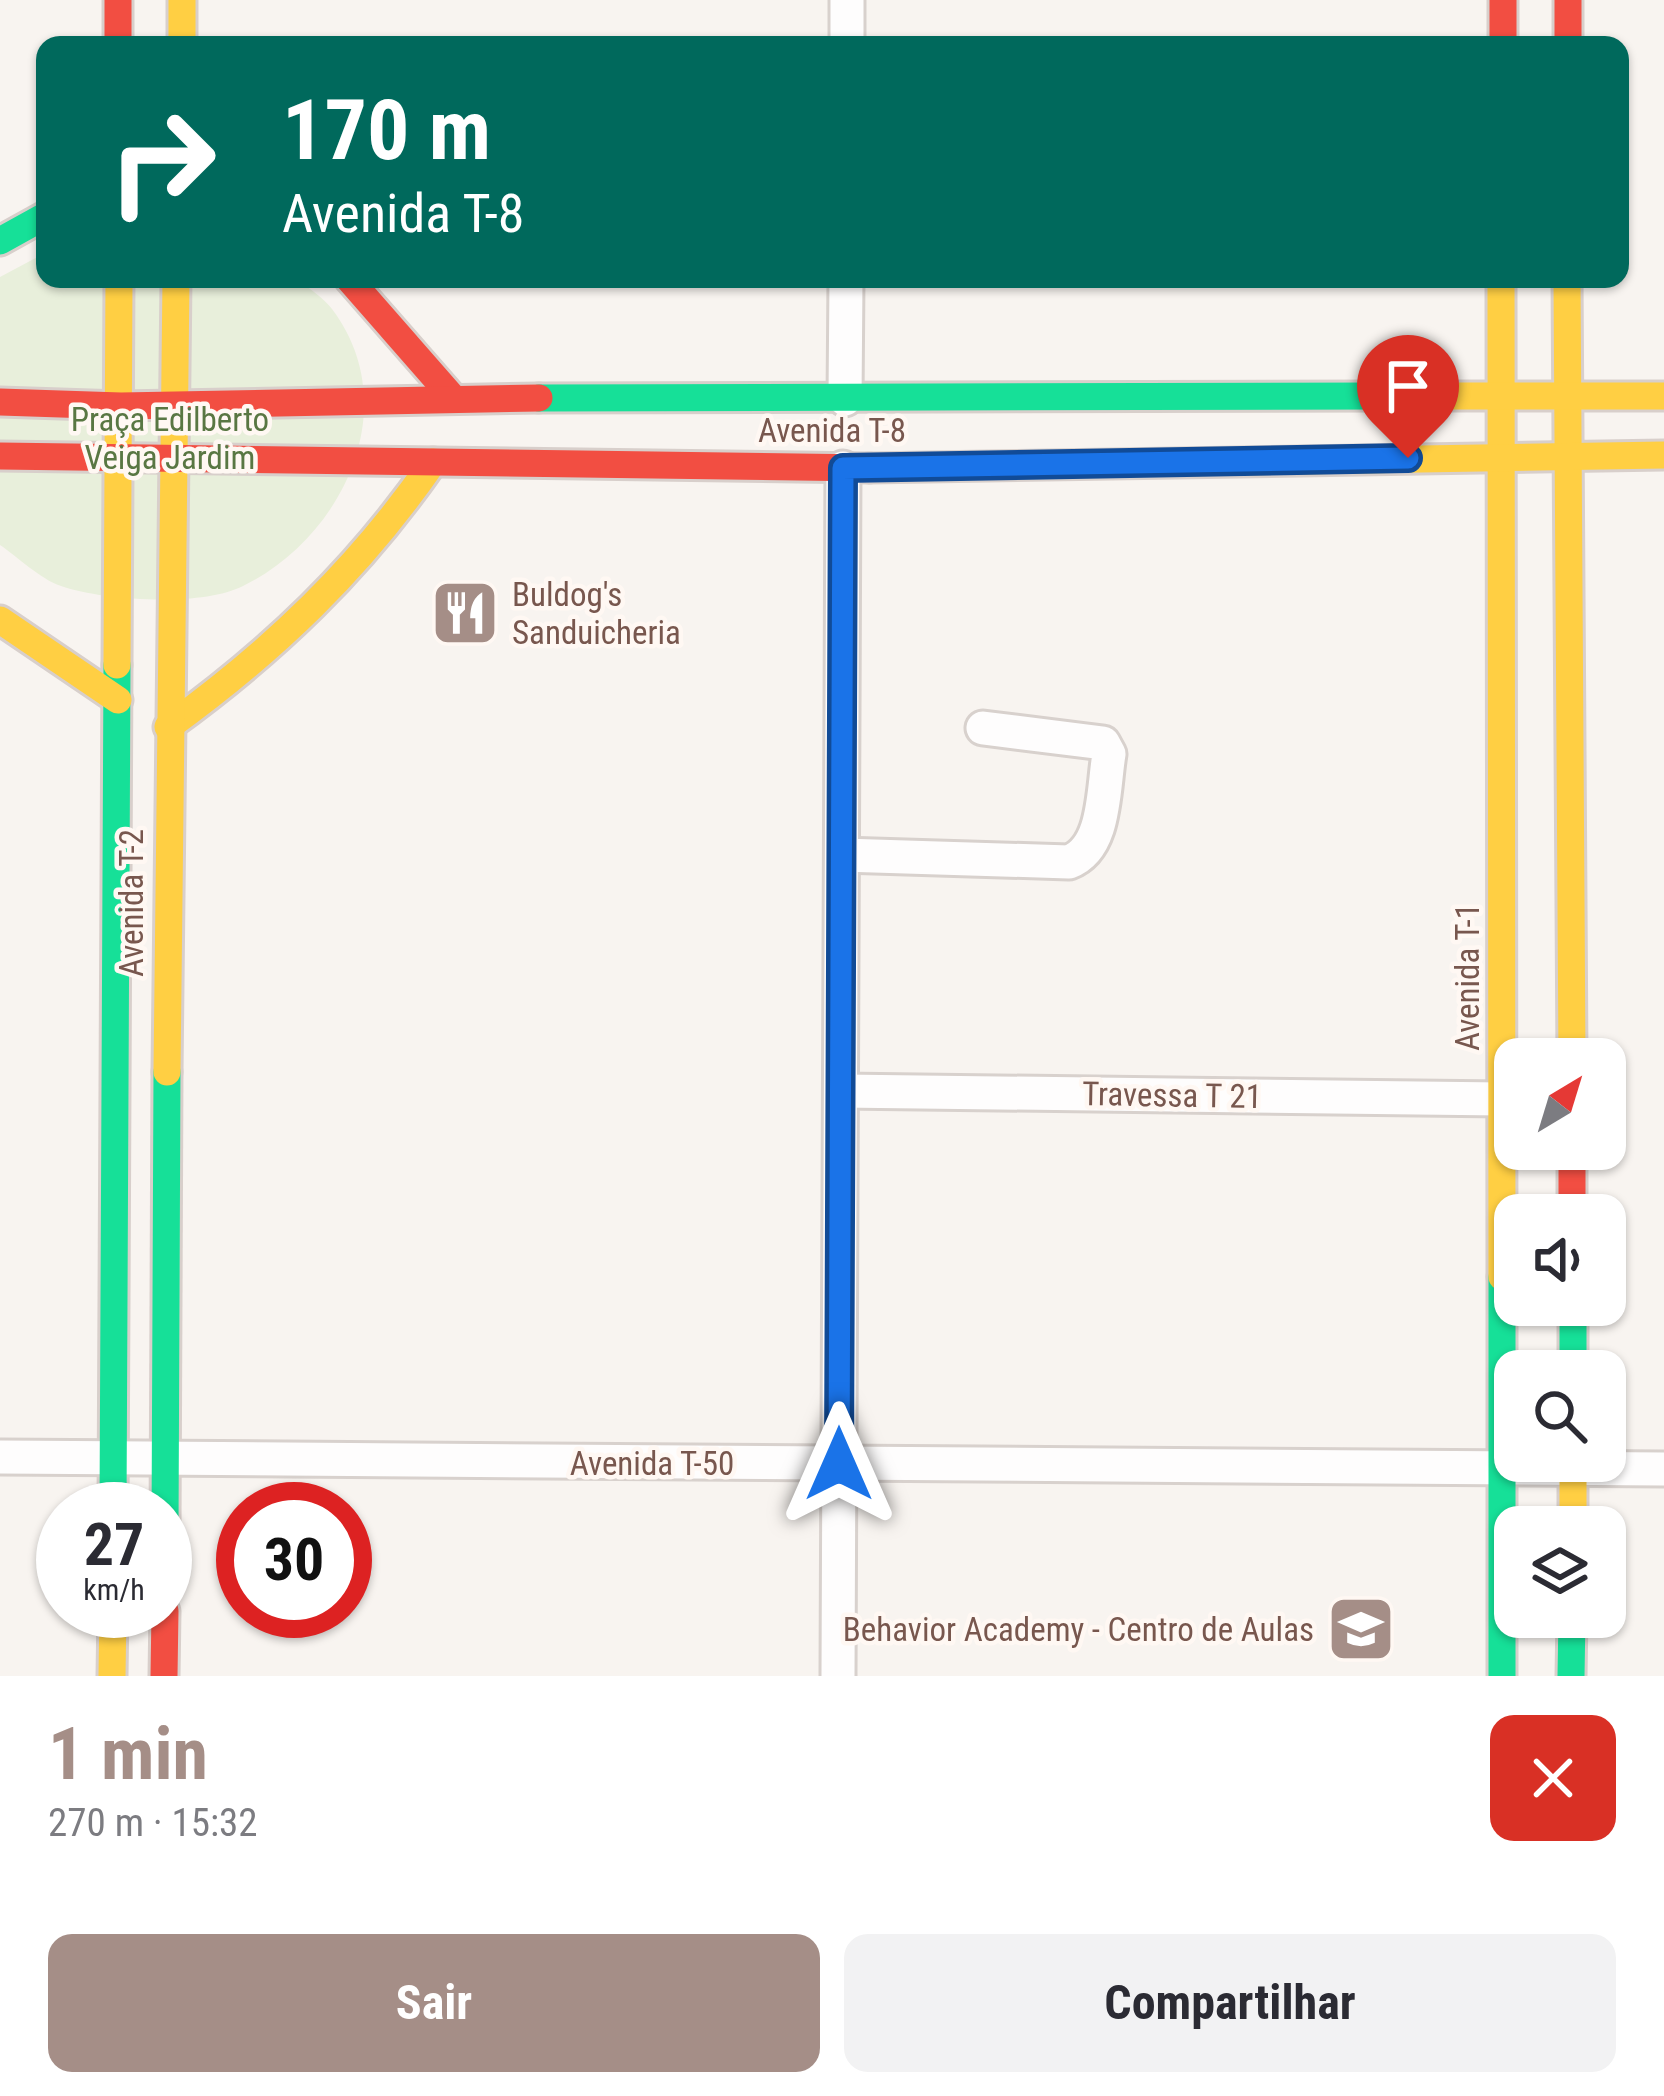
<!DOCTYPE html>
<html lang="pt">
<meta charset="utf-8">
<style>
body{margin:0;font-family:"Roboto Condensed",sans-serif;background:#f2f2f3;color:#2b2b33;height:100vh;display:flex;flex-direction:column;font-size:45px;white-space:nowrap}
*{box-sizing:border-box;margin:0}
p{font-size:39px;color:#7c7c81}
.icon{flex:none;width:66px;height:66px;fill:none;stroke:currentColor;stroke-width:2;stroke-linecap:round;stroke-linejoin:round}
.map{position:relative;height:1676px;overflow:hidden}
.details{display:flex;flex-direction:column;background:#fff;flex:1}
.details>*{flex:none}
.banner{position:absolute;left:36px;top:36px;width:1593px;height:252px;border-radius:24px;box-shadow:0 3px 9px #0004;background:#00695c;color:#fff;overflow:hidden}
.needle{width:78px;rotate:38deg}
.controls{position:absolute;left:1494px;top:1038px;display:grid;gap:24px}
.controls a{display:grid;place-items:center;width:132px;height:132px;border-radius:24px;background:#fff;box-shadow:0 3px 9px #0004;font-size:60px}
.speed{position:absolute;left:36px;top:1482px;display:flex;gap:24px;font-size:60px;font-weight:700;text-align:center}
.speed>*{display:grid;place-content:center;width:156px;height:156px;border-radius:50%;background:#fff;box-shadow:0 3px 9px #0004;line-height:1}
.speed small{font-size:30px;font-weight:400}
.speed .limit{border:18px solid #d22;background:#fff;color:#111}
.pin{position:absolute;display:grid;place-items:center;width:102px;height:102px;color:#fff;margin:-123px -51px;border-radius:50% 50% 50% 0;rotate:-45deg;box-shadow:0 0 12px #0007}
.pin .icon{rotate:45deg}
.me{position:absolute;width:132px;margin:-66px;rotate:0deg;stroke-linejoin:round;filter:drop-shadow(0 0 9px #0008)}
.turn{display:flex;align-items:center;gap:42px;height:252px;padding:0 48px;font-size:54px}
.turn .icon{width:156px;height:156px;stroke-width:2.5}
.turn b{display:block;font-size:84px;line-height:102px}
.round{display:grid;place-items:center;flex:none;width:126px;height:126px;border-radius:24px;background:#f2f2f3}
.summary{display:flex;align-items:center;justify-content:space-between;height:204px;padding:0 48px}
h1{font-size:72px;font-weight:700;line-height:90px;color:#a58e87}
.primary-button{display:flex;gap:24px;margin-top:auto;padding:24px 48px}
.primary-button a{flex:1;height:138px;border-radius:24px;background:#a58e87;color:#fff;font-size:48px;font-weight:700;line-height:138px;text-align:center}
.primary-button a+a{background:#f2f2f3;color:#2b2b33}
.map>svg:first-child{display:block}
.green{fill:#e8efdb}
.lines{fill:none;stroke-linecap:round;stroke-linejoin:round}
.street-casing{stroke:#d8d1cd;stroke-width:39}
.fast-casing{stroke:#d8cfcb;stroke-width:33}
.slow-casing{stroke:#d8cfcb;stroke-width:33}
.jam-casing{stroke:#d8cfcb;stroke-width:33}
.street{stroke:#fefdfd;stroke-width:33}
.fast{stroke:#16e098;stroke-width:27}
.slow{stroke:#ffcf43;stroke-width:27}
.jam{stroke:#f24e42;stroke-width:27}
.route-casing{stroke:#114b97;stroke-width:30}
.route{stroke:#1a73e8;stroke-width:21}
.labels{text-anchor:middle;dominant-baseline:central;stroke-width:9;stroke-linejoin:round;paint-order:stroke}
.park-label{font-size:33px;fill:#597743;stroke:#fff8f3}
.street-label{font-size:33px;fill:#78574e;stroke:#fff8f3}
.poi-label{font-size:33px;fill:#78574e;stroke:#fff8f3;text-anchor:start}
</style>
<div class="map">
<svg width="1664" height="1676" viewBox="0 0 1664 1676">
<rect width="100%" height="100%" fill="#f8f4f0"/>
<path class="green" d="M45 253V279H297C308 288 324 298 332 309 406 407 342 538 243 586 202 607 104 601 61 586 40 579 18 557 0 545V277Z"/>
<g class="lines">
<g class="street-casing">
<g id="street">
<polyline points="847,45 847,0"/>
<polyline points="845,399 846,279"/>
<path d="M842 855 1069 862C1106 848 1103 789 1109 754L1103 743 983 728"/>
<polyline points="841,1091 1503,1099"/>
<polyline points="0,1457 1664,1469"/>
<polyline points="838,1676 843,468"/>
</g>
</g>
<g class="fast-casing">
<g id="fast">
<polyline points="0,241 45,216"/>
<polyline points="539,398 1380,396"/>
<polyline points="1502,1277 1502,1676"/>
<polyline points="1573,1305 1573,1371"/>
<polyline points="113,1509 117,665"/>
<polyline points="165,1527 167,1072"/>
<polyline points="1571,1676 1572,1617"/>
</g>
</g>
<g class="slow-casing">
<g id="slow">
<polyline points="182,0 182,45"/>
<polyline points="1501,279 1502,1277"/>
<polyline points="1567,279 1572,1059"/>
<polyline points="1380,396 1664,396"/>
<polyline points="869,468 1664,455"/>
<polyline points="0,620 118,700"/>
<polyline points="117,665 119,279"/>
<path d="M168 727C273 651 359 569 433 462"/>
<polyline points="167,1072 176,279"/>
<polyline points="1573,1461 1573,1527"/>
<polyline points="112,1676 113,1611"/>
</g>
</g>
<g class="jam-casing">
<g id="jam">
<polyline points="118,0 118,45"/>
<polyline points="1503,0 1503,45"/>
<polyline points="1568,0 1568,45"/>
<polyline points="349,279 453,398"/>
<polyline points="0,402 121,406 539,398"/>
<polyline points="0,456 869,468"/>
<polyline points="1572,1149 1572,1215"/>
<polyline points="164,1676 165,1611"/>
</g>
</g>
<use href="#street" class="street"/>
<use href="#fast" class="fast"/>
<use href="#slow" class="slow"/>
<use href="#jam" class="jam"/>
</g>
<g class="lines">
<g class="route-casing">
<polyline id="route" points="839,1464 843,468 1408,458"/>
</g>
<use href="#route" class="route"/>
</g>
<defs>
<g id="restaurant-square" transform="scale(3.45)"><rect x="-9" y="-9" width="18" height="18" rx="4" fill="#a58e87" stroke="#fff8f3"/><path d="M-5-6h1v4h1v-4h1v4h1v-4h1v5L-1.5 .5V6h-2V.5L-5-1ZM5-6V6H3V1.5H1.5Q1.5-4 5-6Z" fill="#fff"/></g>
<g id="university-square" transform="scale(3.45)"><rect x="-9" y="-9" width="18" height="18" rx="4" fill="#a58e87" stroke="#fff8f3"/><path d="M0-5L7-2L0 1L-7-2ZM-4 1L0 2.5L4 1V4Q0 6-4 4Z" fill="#fff"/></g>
</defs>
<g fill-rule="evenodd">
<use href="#restaurant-square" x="465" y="613"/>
<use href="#university-square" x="1361" y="1629"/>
</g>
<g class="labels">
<g class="park-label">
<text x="170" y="419">Praça Edilberto<tspan x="170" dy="38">Veiga Jardim</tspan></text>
</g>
<g class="street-label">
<text x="832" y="430">Avenida T-8</text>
<text transform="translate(131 903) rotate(-90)">Avenida T-2</text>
<text transform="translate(1467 977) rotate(-90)">Avenida T-1</text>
<text transform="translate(1172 1095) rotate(1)">Travessa T 21</text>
<text x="652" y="1463">Avenida T-50</text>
</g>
<g class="poi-label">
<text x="512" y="594">Buldog's<tspan x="512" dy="38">Sanduicheria</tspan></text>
<text x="1314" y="1629" text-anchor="end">Behavior Academy - Centro de Aulas</text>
</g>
</g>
</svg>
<div class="controls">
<a><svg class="needle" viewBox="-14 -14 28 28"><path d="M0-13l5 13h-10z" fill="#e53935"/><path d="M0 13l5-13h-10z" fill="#7c7c81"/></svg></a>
<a><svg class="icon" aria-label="sound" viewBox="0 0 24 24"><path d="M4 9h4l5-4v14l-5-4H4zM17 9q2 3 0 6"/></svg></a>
<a><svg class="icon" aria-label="search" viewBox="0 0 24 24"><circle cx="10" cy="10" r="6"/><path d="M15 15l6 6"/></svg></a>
<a><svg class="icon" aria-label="layers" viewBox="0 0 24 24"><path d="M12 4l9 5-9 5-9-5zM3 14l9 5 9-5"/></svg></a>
</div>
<div class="speed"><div>27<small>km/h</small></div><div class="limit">30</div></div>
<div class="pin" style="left:1408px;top:458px;background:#d93025"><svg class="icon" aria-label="arrive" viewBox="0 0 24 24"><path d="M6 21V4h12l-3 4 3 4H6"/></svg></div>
<svg class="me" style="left:839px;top:1464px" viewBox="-20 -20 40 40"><path d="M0-17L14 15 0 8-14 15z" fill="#1a73e8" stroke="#fff" stroke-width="4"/></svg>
<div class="banner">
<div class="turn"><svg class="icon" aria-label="right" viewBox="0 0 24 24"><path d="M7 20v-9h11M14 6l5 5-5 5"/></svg><div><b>170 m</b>Avenida T-8</div></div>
</div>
</div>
<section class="details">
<div class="summary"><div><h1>1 min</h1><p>270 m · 15:32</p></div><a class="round" style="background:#d93025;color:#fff"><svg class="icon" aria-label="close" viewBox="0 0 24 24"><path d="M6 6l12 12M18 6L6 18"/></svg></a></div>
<div class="primary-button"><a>Sair</a><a>Compartilhar</a></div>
</section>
